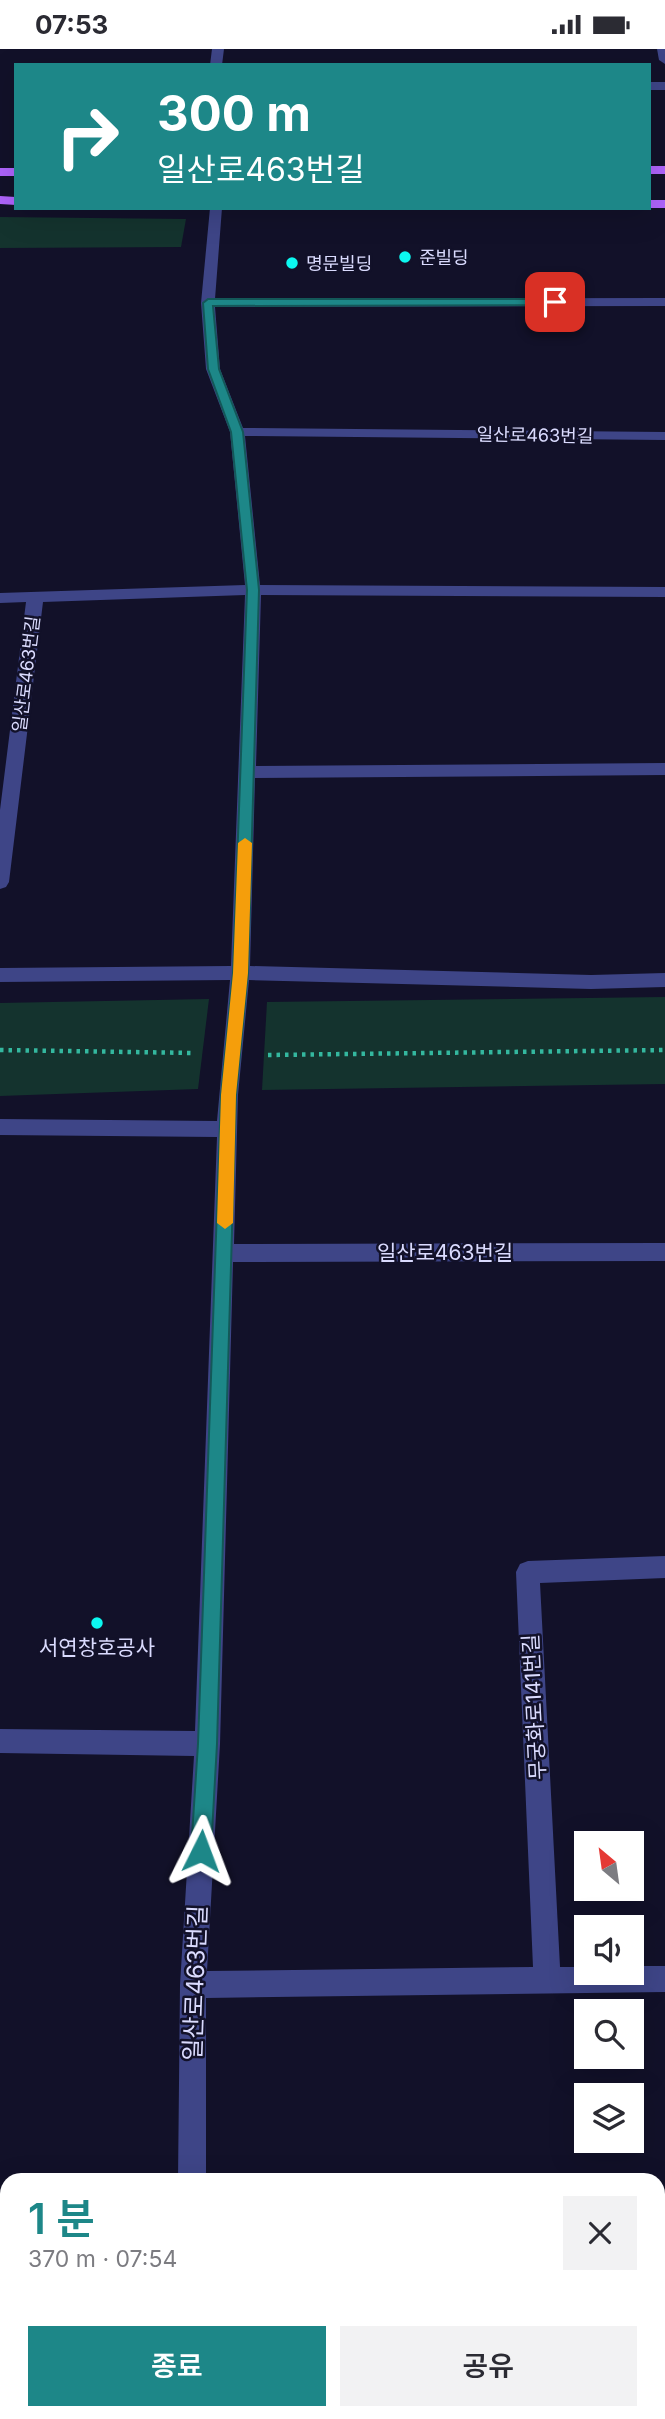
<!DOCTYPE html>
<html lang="ko">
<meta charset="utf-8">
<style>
body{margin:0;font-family:Inter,"Noto Sans KR",sans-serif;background:#f2f2f3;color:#2b2b33;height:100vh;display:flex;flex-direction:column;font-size:26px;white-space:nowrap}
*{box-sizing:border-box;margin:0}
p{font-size:23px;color:#7c7c81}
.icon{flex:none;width:38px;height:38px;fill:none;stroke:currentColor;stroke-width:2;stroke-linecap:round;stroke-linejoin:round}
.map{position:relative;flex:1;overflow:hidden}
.side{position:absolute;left:0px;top:2124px;width:665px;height:247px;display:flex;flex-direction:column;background:#fff;border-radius:21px 21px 0 0;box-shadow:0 7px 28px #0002}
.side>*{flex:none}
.top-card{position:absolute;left:14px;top:14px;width:637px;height:147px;border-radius:0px;box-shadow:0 7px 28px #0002;background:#1d8788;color:#fff;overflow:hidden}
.needle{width:46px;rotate:331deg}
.buttons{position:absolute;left:574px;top:1782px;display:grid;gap:14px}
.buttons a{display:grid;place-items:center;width:70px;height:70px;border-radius:0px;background:#fff;box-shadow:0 7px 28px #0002;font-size:35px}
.pin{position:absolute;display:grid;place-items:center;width:60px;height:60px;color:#fff;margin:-30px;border-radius:14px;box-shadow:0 4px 10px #0006}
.me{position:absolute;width:77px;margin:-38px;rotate:3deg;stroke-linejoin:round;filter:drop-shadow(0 0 5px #0008)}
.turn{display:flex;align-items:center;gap:24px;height:147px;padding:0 28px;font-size:32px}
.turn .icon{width:91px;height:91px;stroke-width:2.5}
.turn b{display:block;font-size:49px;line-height:60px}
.round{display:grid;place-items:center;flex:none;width:74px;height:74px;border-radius:0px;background:#f2f2f3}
.overview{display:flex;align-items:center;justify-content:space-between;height:119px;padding:0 28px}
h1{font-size:42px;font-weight:600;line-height:52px;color:#1d8788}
.cta{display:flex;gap:14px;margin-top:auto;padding:14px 28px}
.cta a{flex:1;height:80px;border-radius:0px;background:#1d8788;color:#fff;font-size:28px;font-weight:600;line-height:80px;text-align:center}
.cta a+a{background:#f2f2f3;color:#2b2b33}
.status{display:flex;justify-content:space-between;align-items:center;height:49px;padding:0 35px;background:#fff;direction:ltr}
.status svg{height:19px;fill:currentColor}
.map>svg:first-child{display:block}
.green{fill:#14332e}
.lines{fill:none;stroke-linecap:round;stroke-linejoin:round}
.path{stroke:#34b89f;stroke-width:4.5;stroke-dasharray:3.5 5;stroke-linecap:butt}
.minor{fill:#3e4587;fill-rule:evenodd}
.major{fill:#ae64fb;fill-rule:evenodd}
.route{fill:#1d8788;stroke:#135858;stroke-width:2}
.slow{fill:#f59e0b}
.poi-dot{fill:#0cf8f0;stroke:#121129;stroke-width:2.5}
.labels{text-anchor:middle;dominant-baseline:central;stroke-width:5;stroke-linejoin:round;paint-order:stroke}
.far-poi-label{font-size:18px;fill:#dadbfe;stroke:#121129;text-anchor:start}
.far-street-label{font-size:18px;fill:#dadbfe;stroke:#121129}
.street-label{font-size:21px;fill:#dadbfe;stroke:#121129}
.poi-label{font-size:21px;fill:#dadbfe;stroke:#121129}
.near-street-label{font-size:24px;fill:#dadbfe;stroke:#121129}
</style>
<div class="status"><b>07:53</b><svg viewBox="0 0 49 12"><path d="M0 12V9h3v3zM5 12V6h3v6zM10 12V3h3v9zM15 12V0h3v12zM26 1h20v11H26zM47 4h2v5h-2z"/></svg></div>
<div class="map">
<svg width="665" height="2370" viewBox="0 0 665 2370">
<rect width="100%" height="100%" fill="#121129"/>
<g class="green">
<polygon points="0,168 186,170 181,198 0,199"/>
<polygon points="665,948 665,1035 262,1041 267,953"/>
<polygon points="209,950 198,1040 0,1047 0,954"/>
</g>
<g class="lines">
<g class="path">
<polyline points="0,1001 195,1004"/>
<polyline points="268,1006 665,1001"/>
</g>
<g class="minor">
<polygon points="212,0 224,0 222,16 210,16"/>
<polygon points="657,0 665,0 665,15 659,11"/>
<rect x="649" y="33" width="16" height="8"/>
<polygon points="210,159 222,159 215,250 665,249 665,257 215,258 220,320 243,379 665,383 665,391 245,387 260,536 665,538 665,548 261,546 256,717 665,714 665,726 255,729 250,917 591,926 665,924 665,938 591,940 249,931 238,1046 234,1195 665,1194 665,1212 233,1213 220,1695 207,1922 533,1918 516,1523 520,1515 528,1512 665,1507 665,1529 540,1534 560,1918 586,1918 586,1923 632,1923 632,1917 665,1917 665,1943 206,1949 206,2132 178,2132 180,1936 194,1707 0,1704 0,1680 195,1682 217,1088 0,1086 0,1070 217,1072 230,931 0,933 0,919 231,917 245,546 43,553 9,833 6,838 0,840 0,761 26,553 0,554 0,544 245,536 230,383 206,320 201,254"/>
<rect x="175" y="2364" width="30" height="6"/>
</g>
<g class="major">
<rect x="649" y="117" width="16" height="8"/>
<rect x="0" y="119" width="16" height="8"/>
<polygon points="0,147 16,148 16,156 0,155"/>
<rect x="649" y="151" width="16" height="8"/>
</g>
</g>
<polygon class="route" points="208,250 555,250 560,253 555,256 213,257 219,320 243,383 259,541 248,924 236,1046 217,1695 211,1802 208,1809 201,1812 194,1809 191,1802 198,1695 221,1046 233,924 247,541 231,383 208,320 203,254"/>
<polygon class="slow" points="245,789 252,794 248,924 236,1046 233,1174 225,1180 217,1174 221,1046 233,924 238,794"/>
<g class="poi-dot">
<circle cx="405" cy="208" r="7"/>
<circle cx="292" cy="214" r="7"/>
<circle cx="97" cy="1574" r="7"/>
</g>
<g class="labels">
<g class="far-poi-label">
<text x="419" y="208">준빌딩</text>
<text x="306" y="214">명문빌딩</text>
</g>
<g class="far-street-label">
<text transform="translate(535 386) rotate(1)">일산로463번길</text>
<text transform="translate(26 625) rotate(-83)">일산로463번길</text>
</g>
<g class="street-label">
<text x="445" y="1203">일산로463번길</text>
<text transform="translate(534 1658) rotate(-93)">무궁화로141번길</text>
</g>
<g class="poi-label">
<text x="97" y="1598">서연창호공사</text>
</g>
<g class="near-street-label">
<text transform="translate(195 1934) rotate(-88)">일산로463번길</text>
</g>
</g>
</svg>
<div class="buttons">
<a><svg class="needle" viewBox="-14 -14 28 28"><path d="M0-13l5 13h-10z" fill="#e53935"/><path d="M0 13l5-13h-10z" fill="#7c7c81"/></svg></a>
<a><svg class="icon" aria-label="sound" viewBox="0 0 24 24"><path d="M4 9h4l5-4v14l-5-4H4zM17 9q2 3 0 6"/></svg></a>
<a><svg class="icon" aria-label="search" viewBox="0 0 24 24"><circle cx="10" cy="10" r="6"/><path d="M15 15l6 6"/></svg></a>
<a><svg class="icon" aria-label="layers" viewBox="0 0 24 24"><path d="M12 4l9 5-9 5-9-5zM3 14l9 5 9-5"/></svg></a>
</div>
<div class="pin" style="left:555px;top:253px;background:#d93025"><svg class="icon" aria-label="arrive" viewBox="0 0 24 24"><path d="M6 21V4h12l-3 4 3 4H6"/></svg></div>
<svg class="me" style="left:201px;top:1802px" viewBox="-20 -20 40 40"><path d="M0-17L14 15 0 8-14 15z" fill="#1d8788" stroke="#fff" stroke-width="4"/></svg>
<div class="top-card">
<div class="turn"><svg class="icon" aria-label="right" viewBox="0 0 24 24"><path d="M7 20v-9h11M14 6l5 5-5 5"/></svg><div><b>300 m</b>일산로463번길</div></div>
</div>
<section class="side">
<div class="overview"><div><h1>1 분</h1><p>370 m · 07:54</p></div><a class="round"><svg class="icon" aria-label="close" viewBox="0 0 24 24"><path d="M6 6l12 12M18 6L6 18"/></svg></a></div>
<div class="cta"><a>종료</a><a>공유</a></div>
</section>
</div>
